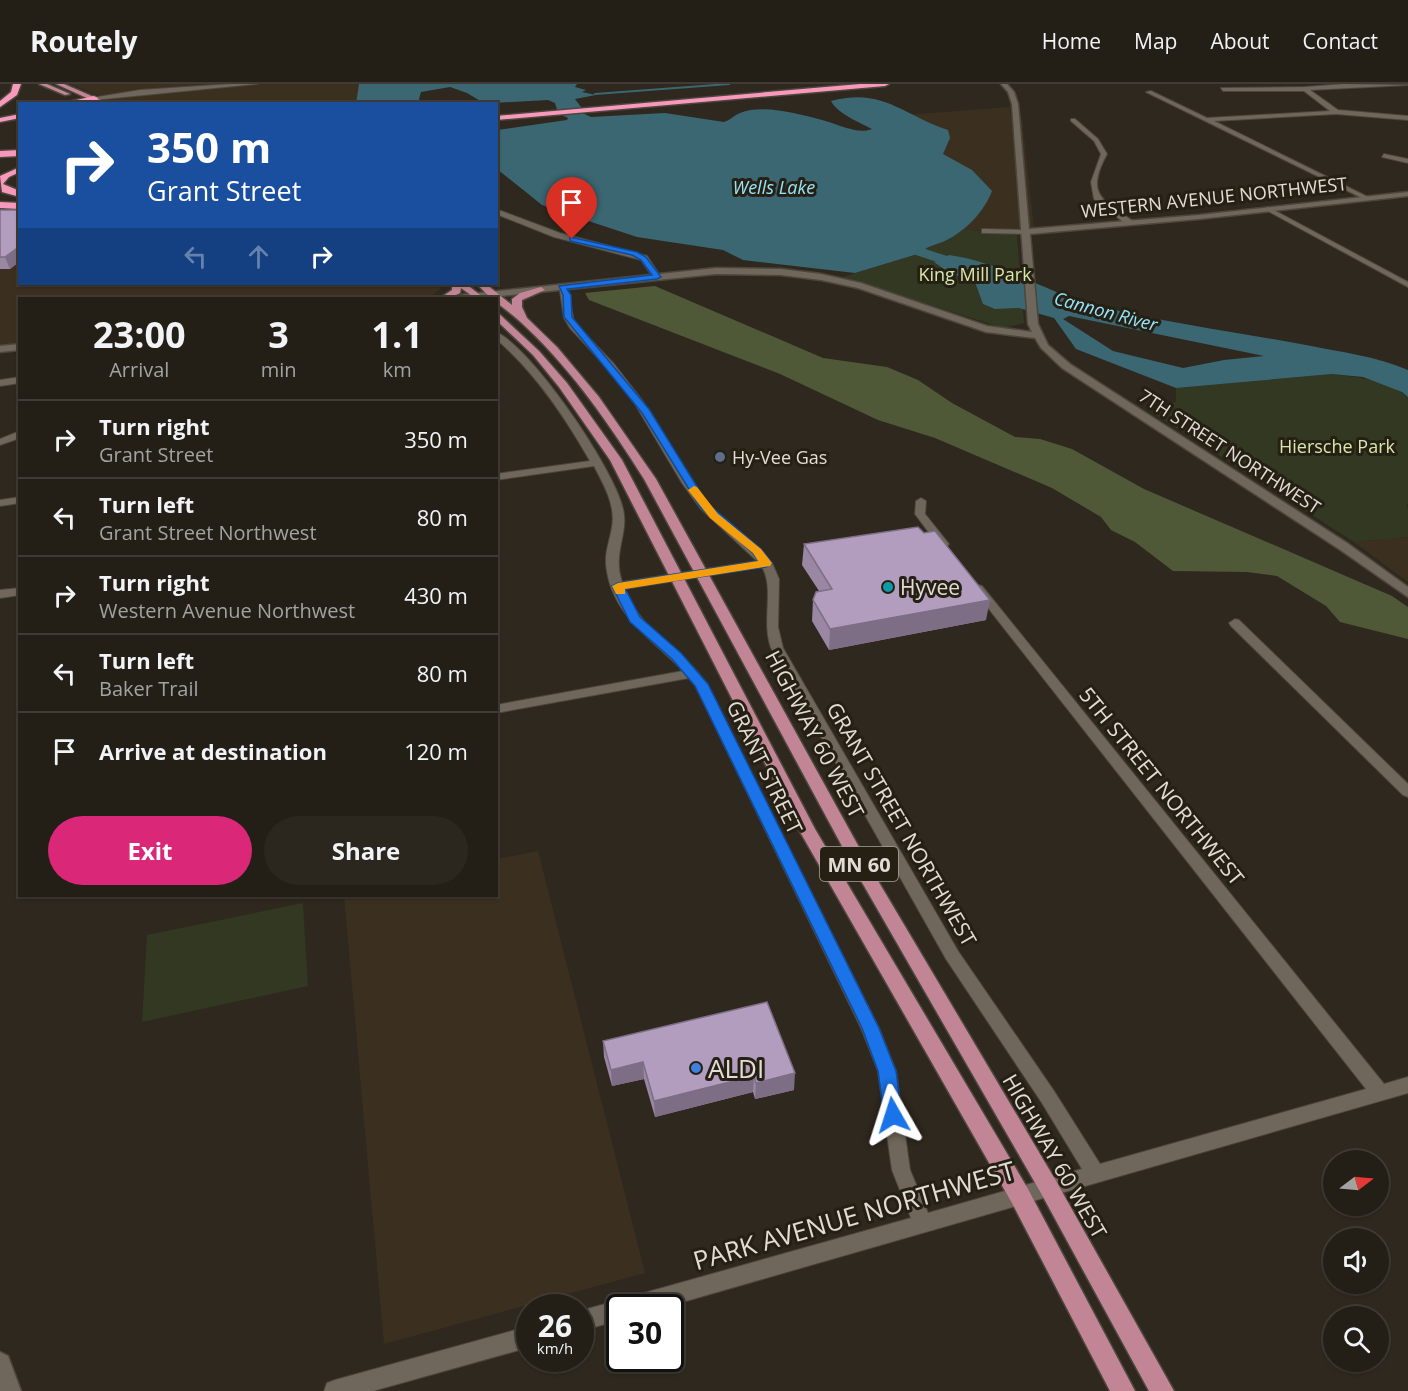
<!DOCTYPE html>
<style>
body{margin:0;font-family:"Open Sans",sans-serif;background:#2b271f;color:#f1f3f6;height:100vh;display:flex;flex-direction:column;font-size:22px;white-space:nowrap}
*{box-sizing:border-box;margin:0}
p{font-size:20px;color:#a3a2a1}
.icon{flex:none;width:33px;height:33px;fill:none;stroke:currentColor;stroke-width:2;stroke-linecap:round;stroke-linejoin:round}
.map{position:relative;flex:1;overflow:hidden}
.side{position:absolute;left:18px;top:213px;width:480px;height:600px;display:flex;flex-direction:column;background:#231e16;border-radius:0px;box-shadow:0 2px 4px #0004,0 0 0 2px #403c35}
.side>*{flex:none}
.banner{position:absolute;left:18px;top:18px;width:480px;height:183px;border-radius:0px;box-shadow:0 2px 4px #0004,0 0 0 2px #403c35;background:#1a4fa0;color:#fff;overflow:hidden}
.needle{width:39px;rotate:74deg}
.controls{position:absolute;left:1323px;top:1066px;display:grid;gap:12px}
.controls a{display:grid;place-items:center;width:66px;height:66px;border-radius:50%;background:#231e16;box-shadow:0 2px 4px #0004,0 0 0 2px #403c35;font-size:30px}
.speed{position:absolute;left:516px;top:1210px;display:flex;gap:12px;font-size:30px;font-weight:700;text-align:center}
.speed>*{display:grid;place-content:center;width:78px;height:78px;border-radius:50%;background:#231e16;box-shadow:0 2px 4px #0004,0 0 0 2px #403c35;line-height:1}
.speed small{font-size:15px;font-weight:400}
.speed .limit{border:3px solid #111;border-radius:9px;background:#fff;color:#111}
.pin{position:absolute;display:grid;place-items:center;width:51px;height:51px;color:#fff;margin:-62px -26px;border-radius:50% 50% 50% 0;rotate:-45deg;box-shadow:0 0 6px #0007}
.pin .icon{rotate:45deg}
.me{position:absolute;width:66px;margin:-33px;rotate:354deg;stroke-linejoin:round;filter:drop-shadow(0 0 4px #0008)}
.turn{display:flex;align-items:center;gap:21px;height:126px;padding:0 30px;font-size:27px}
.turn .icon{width:78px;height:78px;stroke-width:2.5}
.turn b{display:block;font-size:42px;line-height:51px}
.lanes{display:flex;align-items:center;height:57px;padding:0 30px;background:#0003;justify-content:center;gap:30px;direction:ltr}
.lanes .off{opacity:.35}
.eta{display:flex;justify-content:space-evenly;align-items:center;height:102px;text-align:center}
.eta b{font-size:36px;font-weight:700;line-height:42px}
.cta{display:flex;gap:12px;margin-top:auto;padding:12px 30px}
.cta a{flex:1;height:69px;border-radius:36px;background:#db2777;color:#fff;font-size:24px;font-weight:700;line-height:69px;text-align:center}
.cta a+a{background:#2b271f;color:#f1f3f6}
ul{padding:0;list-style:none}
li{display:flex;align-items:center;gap:18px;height:78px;padding:0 30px;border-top:2px solid #403c35}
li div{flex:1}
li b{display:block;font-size:22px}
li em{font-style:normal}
header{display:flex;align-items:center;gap:36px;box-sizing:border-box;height:84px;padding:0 30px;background:#231e16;border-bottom:2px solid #403c35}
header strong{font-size:28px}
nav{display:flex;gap:33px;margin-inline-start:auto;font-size:21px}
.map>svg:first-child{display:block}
.built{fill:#3b3020}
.green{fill:#323821}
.forest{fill:#505937}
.water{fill:#3a6772;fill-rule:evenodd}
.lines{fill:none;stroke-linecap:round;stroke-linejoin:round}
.stream{stroke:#3a6772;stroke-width:2}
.river{fill:#3a6772;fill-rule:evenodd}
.minor-casing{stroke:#4c463d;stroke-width:2}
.tertiary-casing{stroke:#4c463d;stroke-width:3}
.primary-casing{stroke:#4c463d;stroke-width:3}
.motorway-casing{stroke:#4c463d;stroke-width:3}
.minor{fill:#6f675b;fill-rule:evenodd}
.tertiary{fill:#6f675b;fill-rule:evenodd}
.primary{fill:#c18595;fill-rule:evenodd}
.motorway{fill:#f899bb;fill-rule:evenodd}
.wall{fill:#9987a3}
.shaded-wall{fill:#7d6e85}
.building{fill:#b29dbe;stroke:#7d6e85;stroke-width:1.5}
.route{fill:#1a73e8;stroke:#114b97;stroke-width:1.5}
.slow{fill:#f59e0b}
.service-dot{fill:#5c6f8a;stroke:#251f14;stroke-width:2}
.culture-dot{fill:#0f9aa8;stroke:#251f14;stroke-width:2}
.shop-dot{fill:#3f7fe0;stroke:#251f14;stroke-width:2}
.labels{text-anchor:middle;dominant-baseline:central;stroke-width:6;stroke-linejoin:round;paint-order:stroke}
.far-water-label{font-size:18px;font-style:italic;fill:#95e4f9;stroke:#251f14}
.far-street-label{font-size:18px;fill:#e1ddd6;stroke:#251f14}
.far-park-label{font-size:18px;fill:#d7e8aa;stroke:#251f14}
.far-poi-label{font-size:18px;fill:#e1ddd6;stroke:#251f14;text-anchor:start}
.shield{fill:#251f14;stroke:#a9a49c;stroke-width:1.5}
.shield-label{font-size:20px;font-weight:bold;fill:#e1ddd6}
.poi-label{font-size:21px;fill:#e1ddd6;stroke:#251f14;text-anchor:start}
.street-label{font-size:21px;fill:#e1ddd6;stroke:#251f14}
.near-poi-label{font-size:26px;fill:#e1ddd6;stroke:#251f14;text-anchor:start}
.near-street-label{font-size:26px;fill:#e1ddd6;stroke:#251f14}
</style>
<header>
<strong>Routely</strong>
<nav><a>Home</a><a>Map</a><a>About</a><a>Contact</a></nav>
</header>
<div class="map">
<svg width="1408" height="1307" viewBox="0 0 1408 1307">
<rect width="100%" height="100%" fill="#2f281e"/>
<g class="built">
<polygon points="70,0 410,0 388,20 117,19"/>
<polygon points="1010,23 1011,33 1022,34 1034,145 1017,151 963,145 906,31"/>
<polygon points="0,126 19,126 20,200 434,200 441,204 431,213 422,214 20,214 19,260 0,263"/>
<polygon points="1408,453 1408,498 1354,458"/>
<polygon points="538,767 645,1189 384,1260 344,812 496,812 497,775"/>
</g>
<g class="green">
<polygon points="963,145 1017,151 1024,239 1003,244 843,193 921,169 924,165 946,157"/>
<path d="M1332 290C1357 293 1388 296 1408 313V420L1406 421 1408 424V453L1354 458 1145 324 1176 318V304Z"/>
<polygon points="303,819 308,902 142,938 147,851"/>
</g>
<polygon class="forest" points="655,202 823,274 887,283 918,296 952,319 1015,353 1040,355 1072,365 1144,405 1392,512 1408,523 1408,555 1340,538 1326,522 1277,492 1247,488 1173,487 1135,458 1111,446 1101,433 1052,404 935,354 878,336 780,290 589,216 585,209"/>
<g class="water">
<path d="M359 0H577L575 3 586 6 582 8 596 11 575 15 584 27 580 28 591 33 665 29 724 38C731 36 734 31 740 29 765 19 807 32 832 39 843 43 861 50 872 45 859 38 838 30 831 17 883 3 904 32 948 46L950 54 943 70 972 86 992 107C984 128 966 146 947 156 938 161 927 161 921 169L855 189 743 176 723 166 637 153 561 128 542 121 497 85V46L567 36 568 34C561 31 557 28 555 19L548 16 493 19 482 18 467 9 450 3 421 8 419 15 422 19 356 20Z"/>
<path d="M949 171C1000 178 1046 208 1095 221 1165 239 1236 248 1306 261 1340 268 1376 272 1408 286V313L1402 308 1363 293 1332 290 1176 304 1076 265 1054 234 1019 224 995 225 983 220 975 198 948 188 934 178ZM1069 232 1264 272 1224 276 1183 284 1113 267 1063 235Z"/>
</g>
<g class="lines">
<polyline class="stream" points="595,10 729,0"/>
<polygon class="river" points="888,153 947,172 981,190 979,193 969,193 937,178 883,160 881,157 883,154"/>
<g class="minor-casing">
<g id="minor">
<polygon points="231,0 257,0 94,16 91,14 140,6"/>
<polygon points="1344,0 1408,1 1310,6 1338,26 1408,32 1408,36 1336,30 1214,37 1368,113 1366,116 1146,8 1151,7 1207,34 1330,27 1304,7 1223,7 1221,4 1305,3"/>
<path d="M1071 35H1075L1098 55 1107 70C1085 110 1102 116 1133 137V141H1127L1094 115 1091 98 1101 70 1094 57 1071 37Z"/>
<polygon points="1384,70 1408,75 1408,79 1382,73"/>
<polygon points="1268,123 1408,198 1408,203 1266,126 1264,125"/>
<polygon points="496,125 560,149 647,172 661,193 654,195 641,176 554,153 496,130"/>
<polygon points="985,145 1024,146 1028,148 1024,150 982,149 982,145"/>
<path d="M559 201H565L569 212 574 238 614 280 642 316 700 409 716 429 752 459 772 479 779 495 778 543 783 564 958 867 1054 1007 1100 1080 1366 1005 974 506 972 504 978 501 982 502 1384 1000 1408 993V1009L662 1224H620V1236L580 1247V1227L911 1134 892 1086 878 987 861 944 695 601 689 594 496 629V621L683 587C652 555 610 530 606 480 605 467 610 456 612 443 616 422 604 401 594 382L496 396V390L590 377C565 333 535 288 496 255V248C532 264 615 386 623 425 629 450 612 469 622 498L757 477 700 424 682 399 635 320 607 284 570 244 564 234ZM762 483C775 505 761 537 771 564L946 875 1042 1019 1082 1085 928 1129 910 1086 896 987 879 944 707 600C681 563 643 550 624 505Z"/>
<polygon points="20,293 20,299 0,302 0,296"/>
<polygon points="20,347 20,354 0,361 0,355"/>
<polygon points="20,413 20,419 0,422 0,416"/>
<polygon points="921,414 926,417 925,430 949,460 947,462 939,462 915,430 916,417"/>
<polygon points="20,504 20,511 0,514 0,506"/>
<polygon points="1235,535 1239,536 1408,700 1408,713 1403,711 1231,542 1229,539"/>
<polygon points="530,1242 530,1263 373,1307 324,1307 327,1299 335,1296"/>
</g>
</g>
<g class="tertiary-casing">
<g id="tertiary">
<polygon points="1001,0 1007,0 1014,8 1018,20 1029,145 1199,131 1408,108 1408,112 1199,135 1030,150 1038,240 1048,261 1070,280 1347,459 1408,503 1408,513 1339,465 1062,284 1041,264 1035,254 986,248 858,204 821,196 781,191 716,190 481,214 456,214 460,211 716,184 781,185 821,190 861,199 987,242 1032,248 1028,240 1012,20 1008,8"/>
<polygon points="20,260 20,266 0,268 0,262"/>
<polygon points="0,1268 8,1272 21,1307 0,1307"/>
</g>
</g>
<g class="primary-casing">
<g id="primary">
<polygon points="39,0 47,0 70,10 65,11"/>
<polygon points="56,0 64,0 110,20 100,20"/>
<polygon points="452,200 466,200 484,214 475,214 461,204 460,209 450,214 440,214 452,206"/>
<path d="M477 200H486L512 221V215L520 209 541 203 545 206 522 216V223L527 234 557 263 599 313 656 395 871 785 1056 1097 1174 1307H1149L1042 1111 856 788 644 395C610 341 574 289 528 245 511 228 492 217 477 200Z"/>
<polygon points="496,227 539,267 567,299 622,376 815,745 1028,1105 1135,1307 1110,1307 1012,1119 799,746 610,376 559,303 533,271 496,236"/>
</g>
</g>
<g class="motorway-casing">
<g id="motorway">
<polygon points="13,0 21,0 17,11 0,23 0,17 11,8"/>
<polygon points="860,0 889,0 885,2 496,36 496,32"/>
<polygon points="94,12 98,14 97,16 77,20 59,20"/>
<polygon points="20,30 20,34 0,38 0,34"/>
<polygon points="20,66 20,72 0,73 0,67"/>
<polygon points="20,83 20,88 9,93 3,100 20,107 20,113 2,108 0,92"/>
<polygon points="0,118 20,119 20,125 0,124"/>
</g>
</g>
<use href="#minor" class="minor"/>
<use href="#tertiary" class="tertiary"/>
<use href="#primary" class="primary"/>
<use href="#motorway" class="motorway"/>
</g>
<g class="wall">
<polygon points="0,126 20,126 20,177 10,185 0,185"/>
<polygon points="804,460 986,536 829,566 812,537 813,516 819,507 802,481"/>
<polygon points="767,918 794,1006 755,1015 753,1008 655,1033 644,995 612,1002 604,973 603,957"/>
</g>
<g class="shaded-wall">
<polygon points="20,162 20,177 10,185 5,173"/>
<polygon points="990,516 986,536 829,566 830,545"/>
<polygon points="643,978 644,995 612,1002 611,986"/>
<polygon points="795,989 794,1006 755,1015 756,999"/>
<polygon points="754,992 753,1008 655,1033 654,1017"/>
</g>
<g class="building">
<polygon points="0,126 20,126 20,162 5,173 0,173"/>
<polygon points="918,443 924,449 935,447 990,516 830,545 813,516 816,508 832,505 804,460"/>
<polygon points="767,918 795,989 756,999 754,992 654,1017 643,978 611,986 603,957"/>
</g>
<polygon class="route" points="570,153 637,168 646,173 661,193 657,195 567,205 571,211 572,233 649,325 707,419 761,465 772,479 766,483 625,504 640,533 681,569 708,600 879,944 896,987 902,1031 900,1036 893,1039 887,1036 884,1031 878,987 862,944 695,602 672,575 630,538 612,502 618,499 758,477 753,469 700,423 642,329 564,233 563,211 559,202 652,191 641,176 632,171 570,157"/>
<polygon class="slow" points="694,402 697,403 718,430 761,465 772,479 770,482 625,505 625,510 616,510 612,502 618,499 758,477 753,469 710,434 688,406"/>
<circle class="service-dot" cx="720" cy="373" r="6"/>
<circle class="culture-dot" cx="888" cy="503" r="6"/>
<circle class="shop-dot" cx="696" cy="984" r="6"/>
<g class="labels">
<g class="far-water-label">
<text x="774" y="103">Wells Lake</text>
<text transform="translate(1106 227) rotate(15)">Cannon River</text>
</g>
<g class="far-street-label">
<text transform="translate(1214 113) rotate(-6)">WESTERN AVENUE NORTHWEST</text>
<text transform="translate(1230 367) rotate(33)">7TH STREET NORTHWEST</text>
</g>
<g class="far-park-label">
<text x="975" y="190">King Mill Park</text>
<text x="1337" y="362">Hiersche Park</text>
</g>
<g class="far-poi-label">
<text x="732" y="373">Hy-Vee Gas</text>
</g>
<rect class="shield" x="820" y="763" width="78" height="34" rx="4.5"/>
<g class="shield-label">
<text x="859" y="780">MN 60</text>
</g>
<g class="poi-label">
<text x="900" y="503">Hyvee</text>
</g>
<g class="street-label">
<text transform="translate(815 650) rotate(62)">HIGHWAY 60 WEST</text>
<text transform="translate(765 683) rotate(64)">GRANT STREET</text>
<text transform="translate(1162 702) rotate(51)">5TH STREET NORTHWEST</text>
<text transform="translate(902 740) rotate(60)">GRANT STREET NORTHWEST</text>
<text transform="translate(1055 1072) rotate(60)">HIGHWAY 60 WEST</text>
</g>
<g class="near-poi-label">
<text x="708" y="984">ALDI</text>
</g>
<g class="near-street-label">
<text transform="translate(854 1131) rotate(-16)">PARK AVENUE NORTHWEST</text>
</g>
</g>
</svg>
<div class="controls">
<a><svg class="needle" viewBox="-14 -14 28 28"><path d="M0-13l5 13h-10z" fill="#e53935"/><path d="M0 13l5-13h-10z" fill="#a3a2a1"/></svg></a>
<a><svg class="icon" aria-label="sound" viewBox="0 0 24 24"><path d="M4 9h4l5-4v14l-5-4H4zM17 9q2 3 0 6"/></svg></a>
<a><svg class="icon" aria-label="search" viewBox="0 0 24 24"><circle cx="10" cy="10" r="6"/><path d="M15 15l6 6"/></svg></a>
</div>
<div class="speed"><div>26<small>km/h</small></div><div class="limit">30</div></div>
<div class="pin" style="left:572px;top:155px;background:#d93025"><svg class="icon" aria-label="arrive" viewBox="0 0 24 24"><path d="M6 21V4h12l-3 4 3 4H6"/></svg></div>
<svg class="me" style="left:893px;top:1031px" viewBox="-20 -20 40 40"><path d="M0-17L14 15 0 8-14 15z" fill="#1a73e8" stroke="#fff" stroke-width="4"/></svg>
<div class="banner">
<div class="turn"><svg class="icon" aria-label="right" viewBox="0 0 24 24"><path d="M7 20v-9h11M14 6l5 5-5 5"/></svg><div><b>350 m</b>Grant Street</div></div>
<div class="lanes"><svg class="icon off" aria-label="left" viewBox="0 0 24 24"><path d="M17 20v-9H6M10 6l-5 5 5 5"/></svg><svg class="icon off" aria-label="ahead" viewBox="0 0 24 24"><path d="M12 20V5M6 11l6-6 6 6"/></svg><svg class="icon" aria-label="right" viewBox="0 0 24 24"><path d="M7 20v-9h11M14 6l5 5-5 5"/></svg></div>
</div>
<section class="side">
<div class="eta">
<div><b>23:00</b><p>Arrival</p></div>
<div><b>3</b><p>min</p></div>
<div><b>1.1</b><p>km</p></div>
</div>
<ul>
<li><svg class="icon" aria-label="right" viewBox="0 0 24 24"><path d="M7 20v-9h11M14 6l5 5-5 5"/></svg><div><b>Turn right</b><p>Grant Street</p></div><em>350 m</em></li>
<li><svg class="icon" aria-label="left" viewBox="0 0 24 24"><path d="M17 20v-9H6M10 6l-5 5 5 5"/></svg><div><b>Turn left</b><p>Grant Street Northwest</p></div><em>80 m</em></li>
<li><svg class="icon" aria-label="right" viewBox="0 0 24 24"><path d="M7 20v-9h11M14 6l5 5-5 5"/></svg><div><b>Turn right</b><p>Western Avenue Northwest</p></div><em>430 m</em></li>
<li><svg class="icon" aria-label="left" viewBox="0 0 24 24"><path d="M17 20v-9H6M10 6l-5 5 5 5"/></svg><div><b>Turn left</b><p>Baker Trail</p></div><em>80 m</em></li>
<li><svg class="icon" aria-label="arrive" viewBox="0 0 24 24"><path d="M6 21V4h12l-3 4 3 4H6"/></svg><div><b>Arrive at destination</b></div><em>120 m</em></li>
</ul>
<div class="cta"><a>Exit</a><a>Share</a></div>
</section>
</div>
